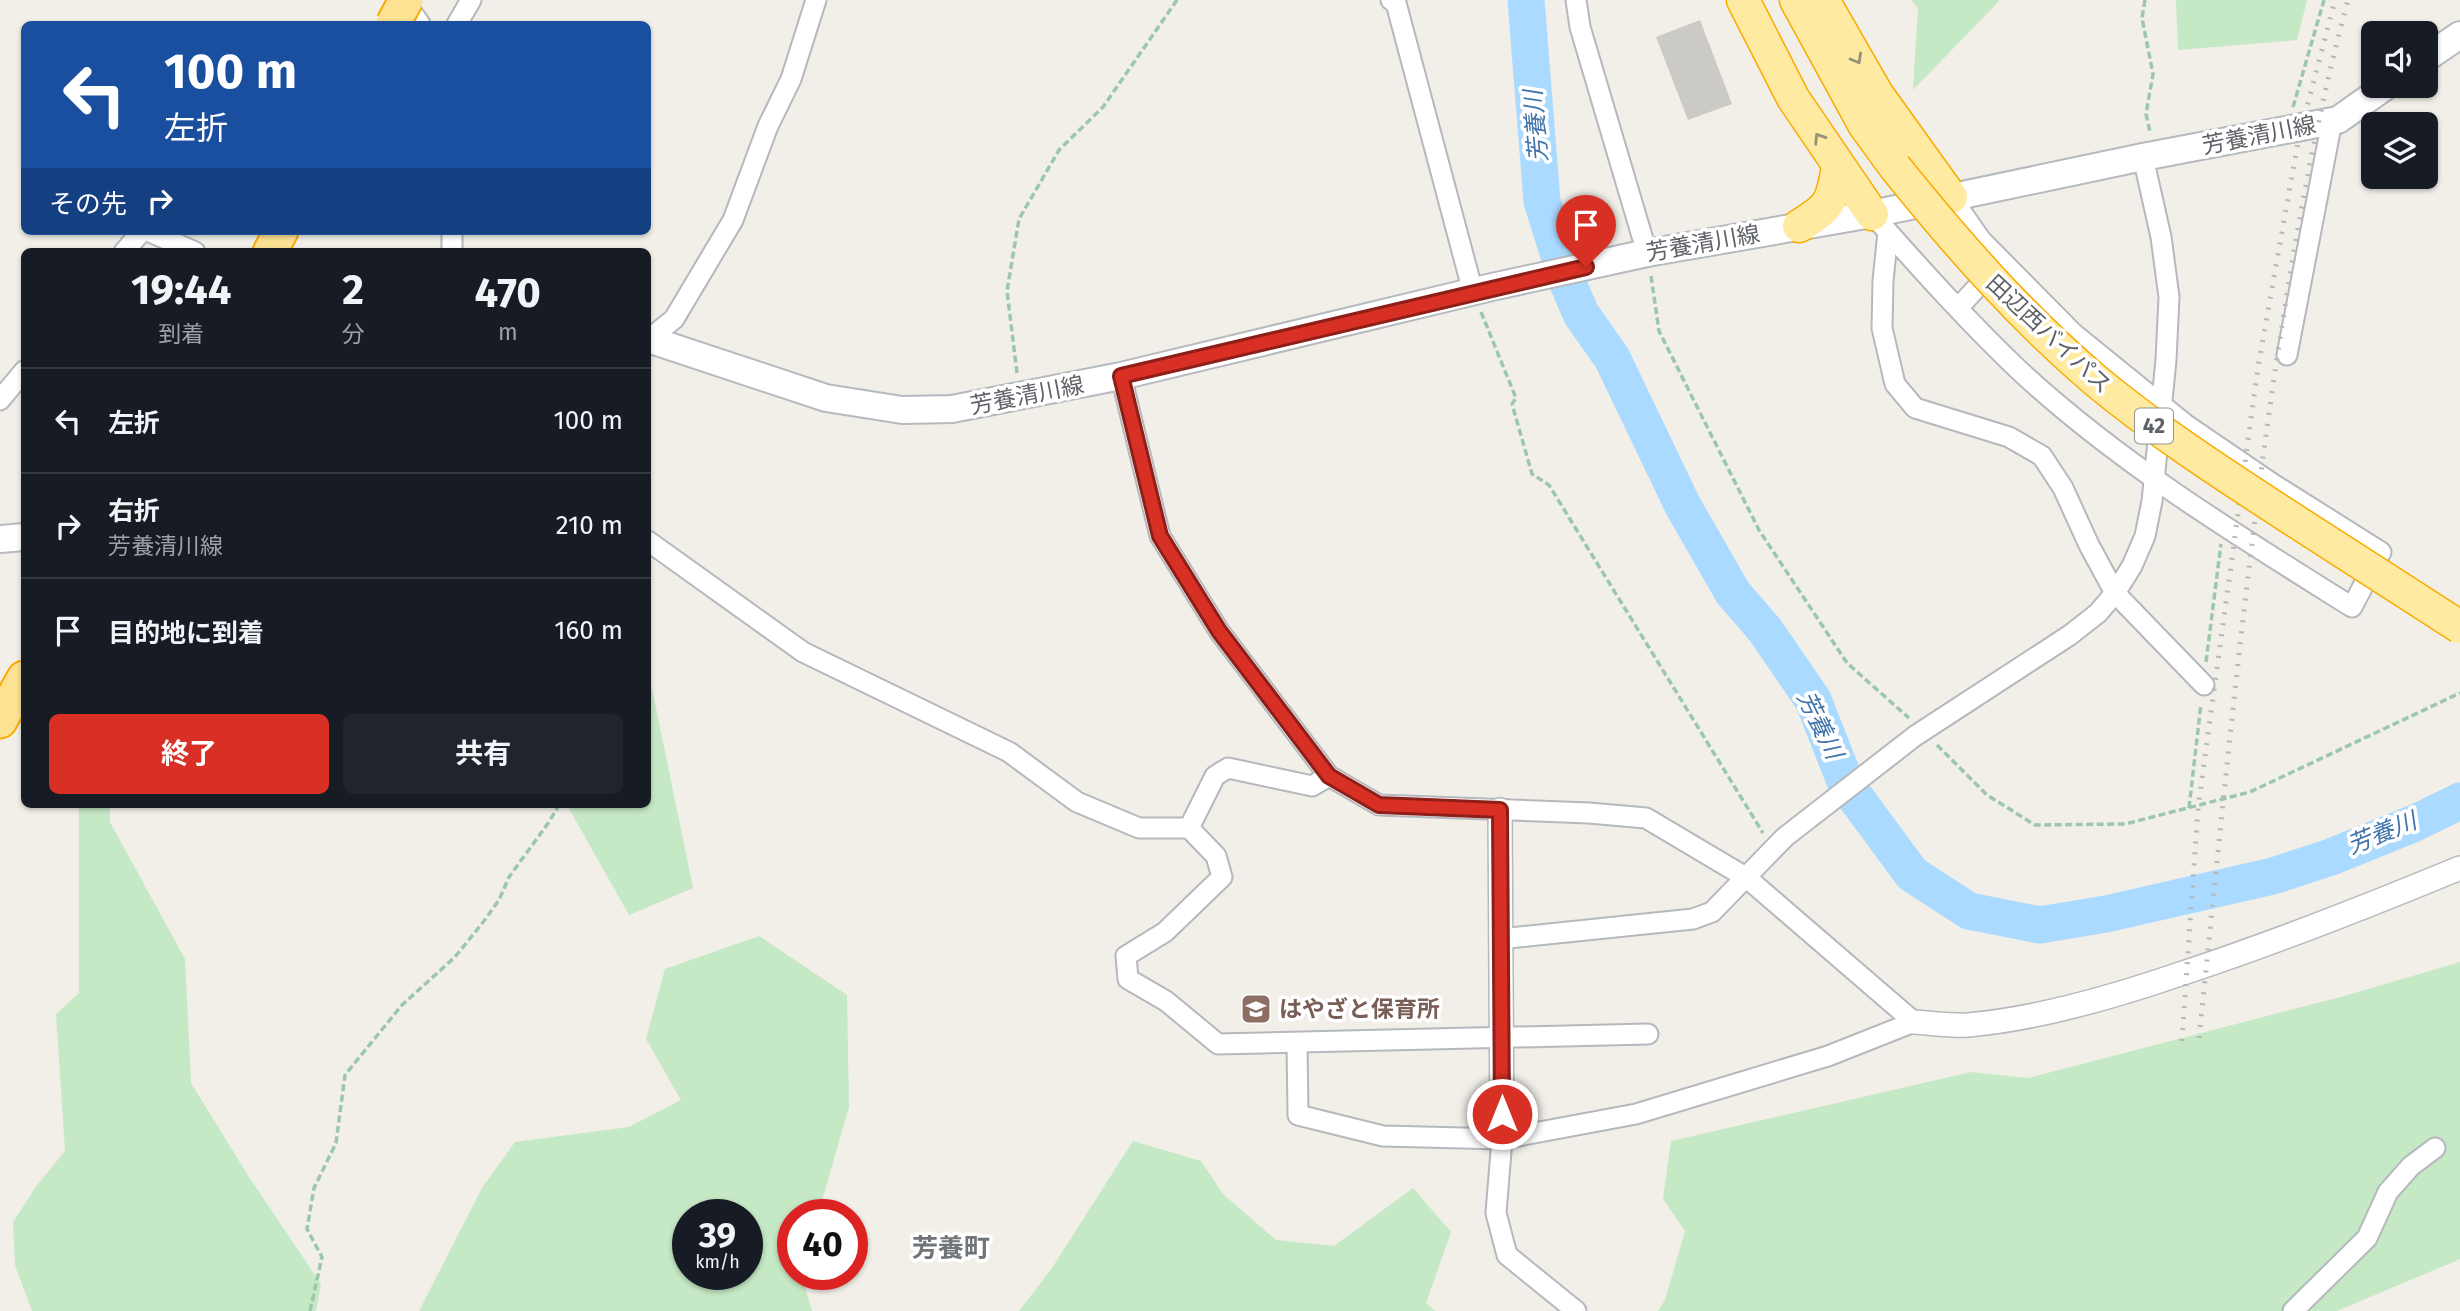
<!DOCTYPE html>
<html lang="ja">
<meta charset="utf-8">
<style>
body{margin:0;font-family:"Fira Sans","Noto Sans JP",sans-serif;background:#20242c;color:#f1f3f6;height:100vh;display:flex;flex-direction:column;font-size:26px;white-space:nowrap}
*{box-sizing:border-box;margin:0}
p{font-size:23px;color:#9ea1a6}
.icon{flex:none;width:38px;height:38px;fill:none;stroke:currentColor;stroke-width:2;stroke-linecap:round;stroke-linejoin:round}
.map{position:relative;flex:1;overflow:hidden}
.drawer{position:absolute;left:21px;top:248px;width:630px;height:560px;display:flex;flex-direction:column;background:#171b24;border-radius:10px;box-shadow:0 2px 5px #0004}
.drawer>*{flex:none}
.banner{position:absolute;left:21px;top:21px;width:630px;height:214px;border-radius:10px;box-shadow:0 2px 5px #0004;background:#1a4fa0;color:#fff;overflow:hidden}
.fabs{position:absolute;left:2361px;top:21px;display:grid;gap:14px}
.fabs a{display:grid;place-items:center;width:77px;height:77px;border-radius:10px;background:#171b24;box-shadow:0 2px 5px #0004;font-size:35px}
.speed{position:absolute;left:672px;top:1199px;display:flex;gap:14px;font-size:35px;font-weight:700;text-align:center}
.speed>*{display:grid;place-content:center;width:91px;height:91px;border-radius:50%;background:#171b24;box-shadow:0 2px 5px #0004;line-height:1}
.speed small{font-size:18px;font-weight:400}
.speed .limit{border:10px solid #d22;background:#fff;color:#111}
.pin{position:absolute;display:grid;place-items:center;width:60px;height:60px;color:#fff;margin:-72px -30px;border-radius:50% 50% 50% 0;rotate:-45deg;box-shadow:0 0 7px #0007}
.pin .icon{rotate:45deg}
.me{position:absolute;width:77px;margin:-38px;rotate:0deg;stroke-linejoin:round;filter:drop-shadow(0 0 5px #0008)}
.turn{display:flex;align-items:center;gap:24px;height:147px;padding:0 28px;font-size:32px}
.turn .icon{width:91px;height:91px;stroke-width:2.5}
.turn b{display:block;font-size:49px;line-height:60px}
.then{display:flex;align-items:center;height:66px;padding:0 28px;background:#0003;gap:14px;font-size:26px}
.eta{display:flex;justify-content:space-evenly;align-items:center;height:119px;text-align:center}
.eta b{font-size:42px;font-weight:700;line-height:49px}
.action{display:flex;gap:14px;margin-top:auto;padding:14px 28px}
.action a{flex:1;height:80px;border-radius:10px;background:#d93025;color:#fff;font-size:28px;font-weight:700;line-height:80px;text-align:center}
.action a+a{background:#20242c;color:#f1f3f6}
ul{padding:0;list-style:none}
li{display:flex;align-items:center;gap:21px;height:105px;padding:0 28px;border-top:2px solid #363941}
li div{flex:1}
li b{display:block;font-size:26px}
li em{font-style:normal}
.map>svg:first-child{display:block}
.green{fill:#c5e8c5;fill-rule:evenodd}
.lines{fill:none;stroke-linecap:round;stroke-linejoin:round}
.river{stroke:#aadaff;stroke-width:37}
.building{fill:#cccac5}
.minor-casing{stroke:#b5b8bc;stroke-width:23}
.tertiary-casing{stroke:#b5b8bc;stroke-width:26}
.secondary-casing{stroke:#b6babf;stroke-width:30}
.trunk-casing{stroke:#f9ab00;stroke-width:35}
.motorway-casing{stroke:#f9ab00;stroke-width:37}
.path{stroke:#9cc7a9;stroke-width:3.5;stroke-dasharray:7 3.5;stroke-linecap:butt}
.minor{stroke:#fff;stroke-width:19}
.tertiary{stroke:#fff;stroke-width:23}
.secondary{stroke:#fff;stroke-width:26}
.trunk{stroke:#feeaa1;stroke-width:32}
.motorway{stroke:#fde293;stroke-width:33}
.rail{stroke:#b6b7b8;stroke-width:5;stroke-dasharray:2 9;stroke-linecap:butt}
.trunk-bridge-casing{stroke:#f9ab00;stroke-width:35;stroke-linecap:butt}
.motorway-bridge-casing{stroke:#f9ab00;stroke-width:37;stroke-linecap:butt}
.trunk-bridge{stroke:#feeaa1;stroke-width:32}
.motorway-bridge{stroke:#fde293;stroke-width:33}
.oneway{stroke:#97927c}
.route-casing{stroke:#8d1f18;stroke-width:18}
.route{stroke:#d93025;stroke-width:12}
.labels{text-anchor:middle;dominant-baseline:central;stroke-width:7;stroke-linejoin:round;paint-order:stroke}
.shield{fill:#fff;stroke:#8f9295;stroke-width:2}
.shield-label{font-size:21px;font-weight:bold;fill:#5f6368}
.street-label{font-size:23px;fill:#5f6368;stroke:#fff}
.education-label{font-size:23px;font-weight:bold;fill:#785e54;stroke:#fff;text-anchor:start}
.water-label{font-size:24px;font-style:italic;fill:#4174aa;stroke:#fff}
.quarter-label{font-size:26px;font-weight:bold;fill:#70757a;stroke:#fff}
</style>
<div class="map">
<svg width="2460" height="1311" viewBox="0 0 2460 1311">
<rect width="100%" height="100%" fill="#f1efe8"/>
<g class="green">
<polygon points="1911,0 2000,0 1913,90 1918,8"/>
<polygon points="2176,0 2307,0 2297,40 2178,50"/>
<polygon points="648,669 693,888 629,915 567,805 648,805"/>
<polygon points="79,805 110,805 110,822 185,959 191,1083 249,1177 321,1284 316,1311 32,1311 15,1265 13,1222 37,1185 65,1151 56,1014 79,993"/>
<path d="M759 936 847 995 849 1107 818 1214H793V1274H801L812 1311H419L482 1188 515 1142 629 1127 681 1100 646 1039 665 969ZM747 1214V1274H688V1214Z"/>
<polygon points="2460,962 2460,1259 2337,1311 1658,1311 1665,1300 1685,1231 1663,1199 1671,1141 1971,1072 2028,1078 2348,995"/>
<polygon points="1133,1141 1201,1161 1223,1194 1276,1240 1334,1246 1413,1188 1451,1232 1426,1303 1435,1311 1019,1311 1052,1268"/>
</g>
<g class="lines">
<polyline class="river" points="1526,0 1542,201 1567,281 1581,314 1612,358 1683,506 1733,593 1765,630 1813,700 1847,786 1912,874 1969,911 2040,925 2106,914 2273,876 2331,857 2415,823 2460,801"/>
</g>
<polygon class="building" points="1700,20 1732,104 1688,120 1656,37"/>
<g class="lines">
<g class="minor-casing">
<g id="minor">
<polyline points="403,0 420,24"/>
<polyline points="1391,0 1396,3 1473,292"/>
<polyline points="1576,0 1580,27 1647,253"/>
<polyline points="457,24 471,0"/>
<path d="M1872 214C1920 268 1969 323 2022 373 2122 465 2237 535 2352 607L2381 552 2273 484 2185 424 2074 334 1981 240 1951 197"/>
<polyline points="148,231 195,252"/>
<polyline points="1888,232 1883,281 1882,328 1895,384 1915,408 2009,437 2042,456 2063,488 2089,545 2115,593 2204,685"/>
<polyline points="124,252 142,231"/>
<polyline points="452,252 452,231"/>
<polyline points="1958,308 1981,283 2000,276"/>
<polyline points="649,339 674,319 733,220 768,126 791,79 816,0"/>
<polyline points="2287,355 2332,121"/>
<polyline points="1121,376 1160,536 1219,631 1329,776 1379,805 1589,813 1646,818 1747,878 1914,1022 1828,1056 1636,1114 1502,1139 1383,1136 1298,1115 1297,1043"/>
<polyline points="0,400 24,371"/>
<polyline points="648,541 803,652 1009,752 1077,802 1139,828 1189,828 1216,856 1222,877 1165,932 1126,956 1128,979 1166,1001 1218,1044 1648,1034"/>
<polyline points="1189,828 1215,776 1228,768 1312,786 1329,776"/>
<polyline points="1500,939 1693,919 1712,912 1785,837 1915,736 2070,635 2098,613 2115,593 2132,566 2145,536 2152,501 2166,360 2169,297 2161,237 2143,157"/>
<polyline points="1502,1139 1496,1213 1507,1255 1576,1311"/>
<polyline points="2293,1311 2367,1238 2388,1192 2411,1166 2435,1148"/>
</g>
</g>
<g class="tertiary-casing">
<g id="tertiary">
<polyline points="1500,810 1502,1139"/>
<path d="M1914 1022C1932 1023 1950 1026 1968 1025 2038 1019 2113 997 2180 974 2275 943 2368 906 2460 868"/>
</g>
</g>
<g class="secondary-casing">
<g id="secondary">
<polyline points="2426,58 2460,35"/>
<polyline points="648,339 826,398 902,410 952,409 1121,376 1492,287 1647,253 1872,214 2143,157 2338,120 2386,86"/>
<polyline points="0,539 24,537"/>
</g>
</g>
<g class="trunk-casing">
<g id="trunk">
<polyline points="1743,0 1793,98 1872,214"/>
<polyline points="1796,0 1865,126 1895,167"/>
<polyline points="1823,0 1877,94 1951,197"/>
<path d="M1799 226C1830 207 1832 203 1838 166"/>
</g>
</g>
<g class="motorway-casing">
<g id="motorway">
<polyline points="270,252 281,231"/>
<polyline points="0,721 24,678"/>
</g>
</g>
<g class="path">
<polyline points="2145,0 2142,18 2153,74 2146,114 2150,132"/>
<polyline points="2293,107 2324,0"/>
<polyline points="1651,276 1659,331 1759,530 1847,663 1909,718"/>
<polyline points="1481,312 1516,398 1512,404 1532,474 1549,485 1763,833"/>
<polyline points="1017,373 1007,291 1019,219 1059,150 1103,107 1177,0"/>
<polyline points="2206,662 2221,544"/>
<polyline points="1937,745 1987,795 2035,825 2125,824 2250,792 2460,693"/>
<polyline points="2189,808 2201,704"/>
<polyline points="310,1311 322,1257 307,1229 314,1188 336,1143 345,1075 402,1005 455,957 484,921 499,900 509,877 549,822 559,805"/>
</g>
<use href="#minor" class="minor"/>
<use href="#tertiary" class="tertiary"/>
<use href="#secondary" class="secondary"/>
<use href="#trunk" class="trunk"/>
<use href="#motorway" class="motorway"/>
<g class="rail">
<path d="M2199 1038C2221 825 2241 611 2271 399 2291 263 2312 132 2348 0"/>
<polyline points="2182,1041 2198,808 2258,367 2298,142 2335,0"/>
</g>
<g class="trunk-bridge-casing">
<path id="trunk-bridge" d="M1895 167C1956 243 2020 316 2095 380 2155 430 2220 472 2286 515 2344 552 2402 590 2460 627"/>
</g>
<g class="motorway-bridge-casing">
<polyline id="motorway-bridge" points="393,24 406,0"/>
</g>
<use href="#trunk-bridge" class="trunk-bridge"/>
<use href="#motorway-bridge" class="motorway-bridge"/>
</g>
<defs><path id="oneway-chevron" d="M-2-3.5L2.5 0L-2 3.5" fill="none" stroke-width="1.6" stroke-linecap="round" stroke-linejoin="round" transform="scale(1.75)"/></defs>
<g class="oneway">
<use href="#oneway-chevron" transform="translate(1857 59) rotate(60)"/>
<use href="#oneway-chevron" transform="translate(1819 138) rotate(-123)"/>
</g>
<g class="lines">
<g class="route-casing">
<polyline id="route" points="1502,1114 1500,810 1379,805 1329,776 1219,631 1160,536 1121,376 1586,267"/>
</g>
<use href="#route" class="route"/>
</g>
<defs>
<g id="school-square" transform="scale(1.575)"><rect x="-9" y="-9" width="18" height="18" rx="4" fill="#8d6e63" stroke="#fff"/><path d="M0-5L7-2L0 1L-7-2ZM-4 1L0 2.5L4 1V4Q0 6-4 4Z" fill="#fff"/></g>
</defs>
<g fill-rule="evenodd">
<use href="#school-square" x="1256" y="1009"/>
</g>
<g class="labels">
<rect class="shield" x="2135" y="408.5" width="38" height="35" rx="5"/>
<g class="shield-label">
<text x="2154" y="426">42</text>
</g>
<g class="street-label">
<text transform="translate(2259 135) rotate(-11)">芳養清川線</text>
<text transform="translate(1703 243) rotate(-10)">芳養清川線</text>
<text transform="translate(2049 334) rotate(43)">田辺西バイパス</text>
<text transform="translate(1027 395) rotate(-11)">芳養清川線</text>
</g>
<g class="education-label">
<text x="1279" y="1009">はやざと保育所</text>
</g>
<g class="water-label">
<text transform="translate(1536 126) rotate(-95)">芳養川</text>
<text transform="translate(1820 725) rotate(64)">芳養川</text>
<text transform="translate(2382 833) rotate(-22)">芳養川</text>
</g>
<g class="quarter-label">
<text x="951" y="1248">芳養町</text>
</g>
</g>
</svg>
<div class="fabs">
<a><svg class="icon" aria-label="sound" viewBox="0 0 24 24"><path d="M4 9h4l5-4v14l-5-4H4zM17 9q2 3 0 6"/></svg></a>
<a><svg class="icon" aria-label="layers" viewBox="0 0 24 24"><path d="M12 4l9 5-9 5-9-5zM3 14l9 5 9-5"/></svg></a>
</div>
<div class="speed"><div>39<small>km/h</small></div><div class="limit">40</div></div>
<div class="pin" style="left:1586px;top:267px;background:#d93025"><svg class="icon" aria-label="arrive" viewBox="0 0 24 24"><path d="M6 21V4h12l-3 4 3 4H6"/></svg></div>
<svg class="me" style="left:1502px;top:1114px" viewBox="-20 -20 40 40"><circle r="17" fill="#d93025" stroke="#fff" stroke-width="3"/><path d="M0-11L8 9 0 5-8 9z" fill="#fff"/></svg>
<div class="banner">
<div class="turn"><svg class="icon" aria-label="left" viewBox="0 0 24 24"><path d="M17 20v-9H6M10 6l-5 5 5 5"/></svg><div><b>100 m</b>左折</div></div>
<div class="then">その先<svg class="icon" aria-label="right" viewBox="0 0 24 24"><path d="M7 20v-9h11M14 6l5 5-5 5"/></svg></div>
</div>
<section class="drawer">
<div class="eta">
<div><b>19:44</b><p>到着</p></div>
<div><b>2</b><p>分</p></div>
<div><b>470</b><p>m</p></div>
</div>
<ul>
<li><svg class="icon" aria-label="left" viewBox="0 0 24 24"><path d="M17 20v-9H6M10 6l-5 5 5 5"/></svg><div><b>左折</b></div><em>100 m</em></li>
<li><svg class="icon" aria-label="right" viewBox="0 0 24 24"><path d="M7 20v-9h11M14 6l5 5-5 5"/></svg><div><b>右折</b><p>芳養清川線</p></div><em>210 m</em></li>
<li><svg class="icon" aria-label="arrive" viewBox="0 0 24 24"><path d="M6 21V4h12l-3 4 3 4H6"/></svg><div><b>目的地に到着</b></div><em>160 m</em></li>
</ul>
<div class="action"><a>終了</a><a>共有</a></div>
</section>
</div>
